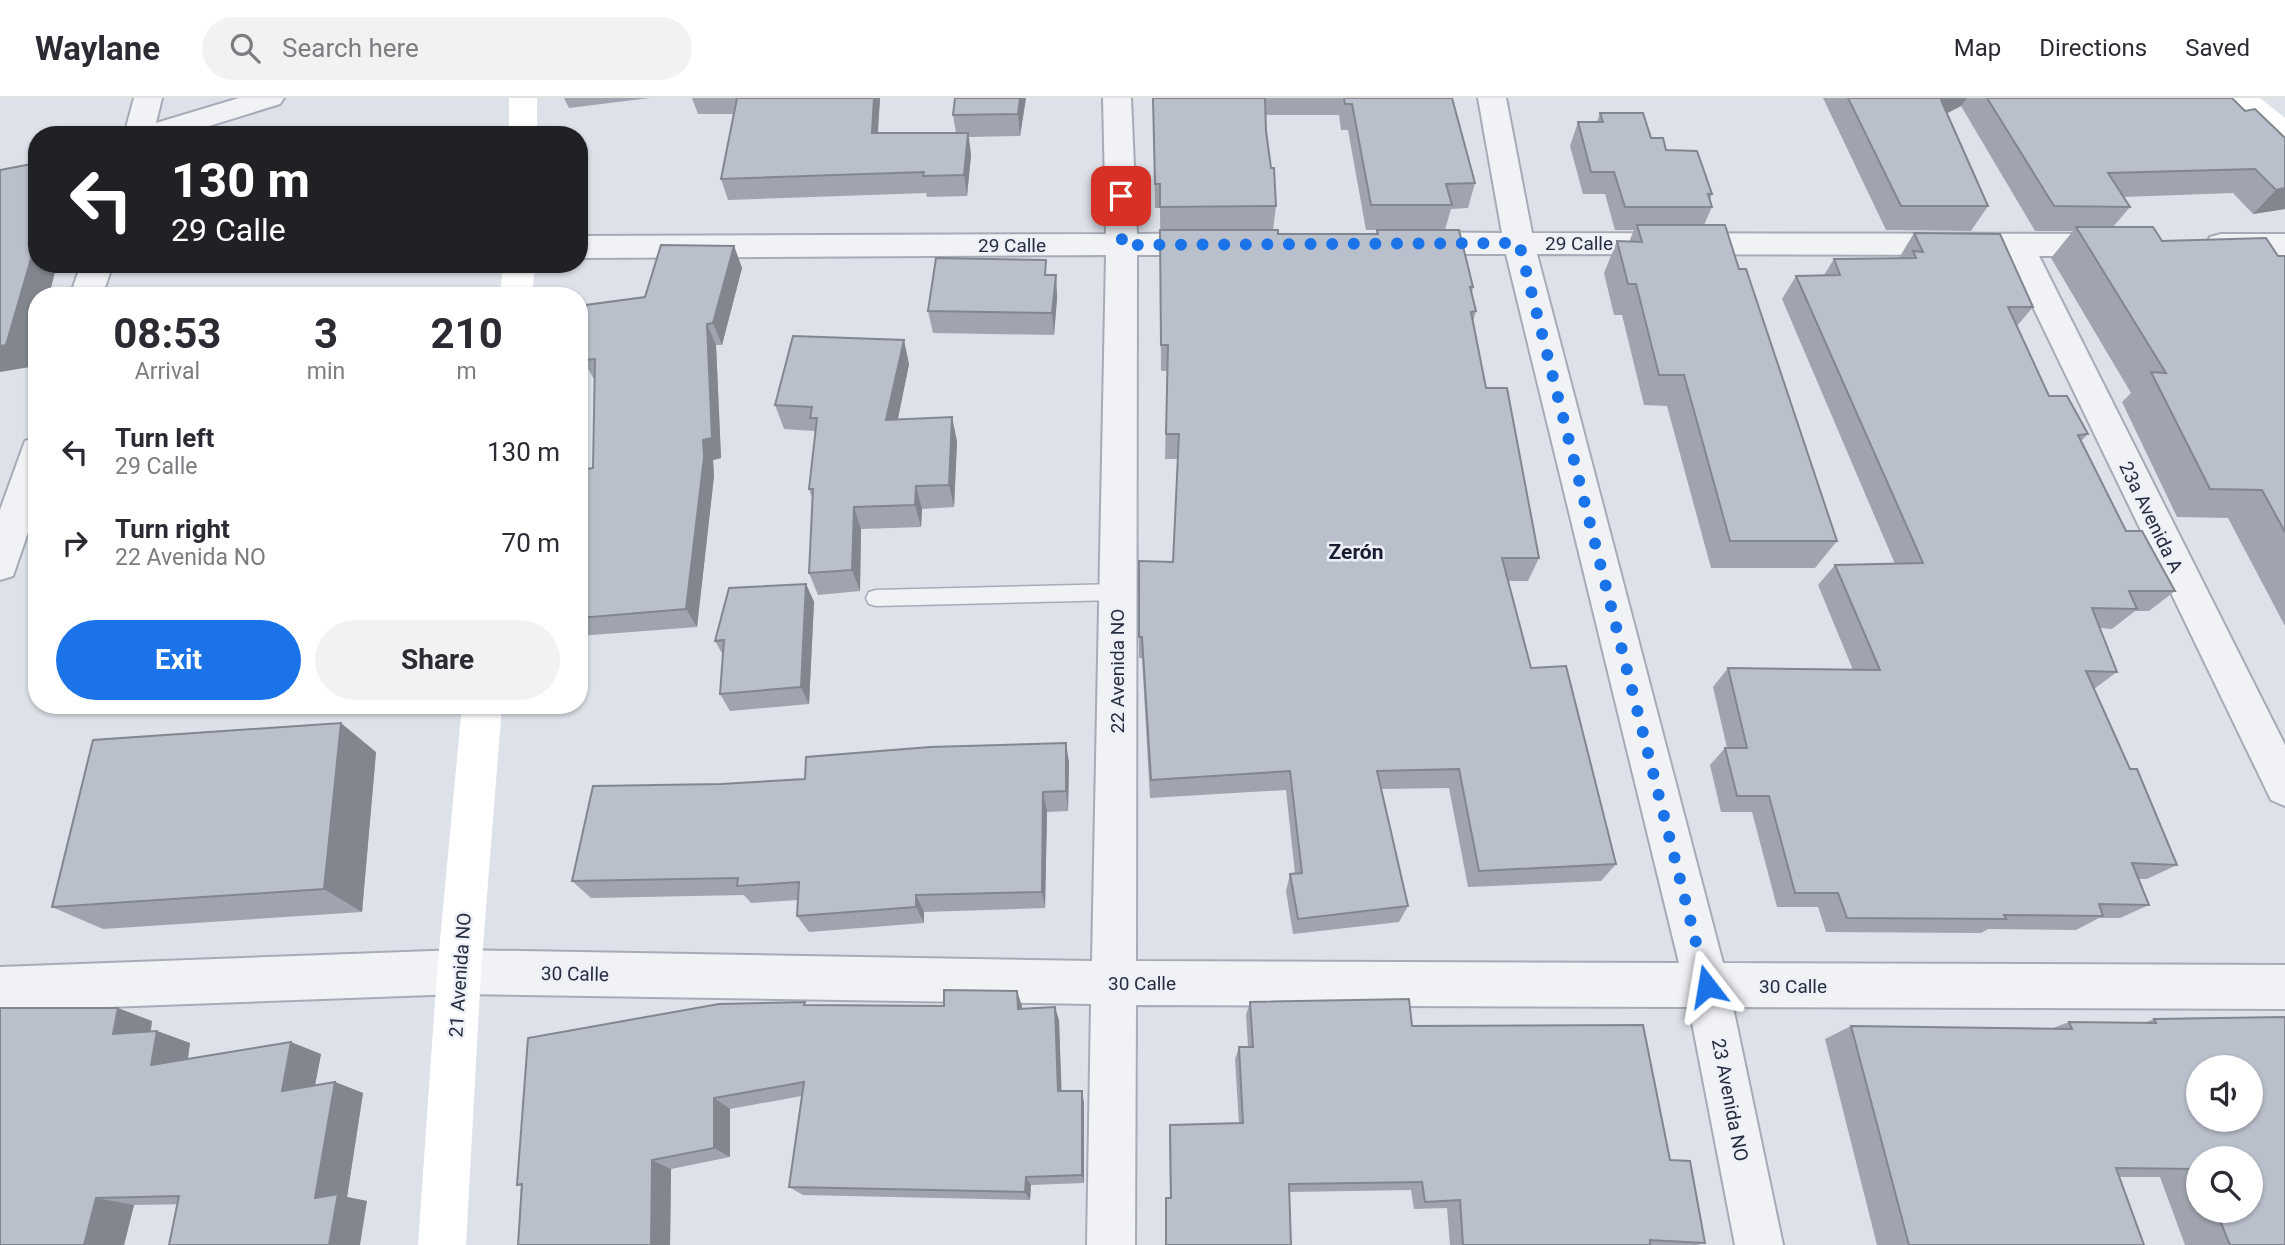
<!DOCTYPE html>
<meta charset="utf-8">
<style>
body{margin:0;font-family:Roboto,sans-serif;background:#f2f2f3;color:#2b2b33;height:100vh;display:flex;flex-direction:column;font-size:26px;white-space:nowrap}
*{box-sizing:border-box;margin:0}
p{font-size:23px;color:#7c7c81}
.icon{flex:none;width:38px;height:38px;fill:none;stroke:currentColor;stroke-width:2;stroke-linecap:round;stroke-linejoin:round}
.map{position:relative;flex:1;overflow:hidden}
.drawer{position:absolute;left:28px;top:189px;width:560px;height:427px;display:flex;flex-direction:column;background:#fff;border-radius:28px;box-shadow:0 2px 5px #0004}
.drawer>*{flex:none}
.banner{position:absolute;left:28px;top:28px;width:560px;height:147px;border-radius:28px;box-shadow:0 2px 5px #0004;background:#202124;color:#fff;overflow:hidden}
.fabs{position:absolute;left:2186px;top:957px;display:grid;gap:14px}
.fabs a{display:grid;place-items:center;width:77px;height:77px;border-radius:50%;background:#fff;box-shadow:0 2px 5px #0004;font-size:35px}
.pin{position:absolute;display:grid;place-items:center;width:60px;height:60px;color:#fff;margin:-30px;border-radius:14px;box-shadow:0 4px 10px #0006}
.me{position:absolute;width:77px;margin:-38px;rotate:346deg;stroke-linejoin:round;filter:drop-shadow(0 0 5px #0008)}
.turn{display:flex;align-items:center;gap:24px;height:147px;padding:0 28px;font-size:32px}
.turn .icon{width:91px;height:91px;stroke-width:2.5}
.turn b{display:block;font-size:49px;line-height:60px}
.eta{display:flex;justify-content:space-evenly;align-items:center;height:119px;text-align:center}
.eta b{font-size:42px;font-weight:700;line-height:49px}
.button{display:flex;gap:14px;margin-top:auto;padding:14px 28px}
.button a{flex:1;height:80px;border-radius:42px;background:#1a73e8;color:#fff;font-size:28px;font-weight:700;line-height:80px;text-align:center}
.button a+a{background:#f2f2f3;color:#2b2b33}
ul{padding:0;list-style:none}
li{display:flex;align-items:center;gap:21px;height:91px;padding:0 28px}
li div{flex:1}
li b{display:block;font-size:26px}
li em{font-style:normal}
header{display:flex;align-items:center;gap:42px;box-sizing:border-box;height:98px;padding:0 35px;background:#fff;border-bottom:2px solid #e1e1e2}
header strong{font-size:33px}
nav{display:flex;gap:38px;margin-inline-start:auto;font-size:24px}
.search{width:490px;height:63px;background:#f2f2f3;display:flex;align-items:center;gap:18px;box-sizing:border-box;padding:0 24px;border-radius:38px;color:#7c7c81;font-size:26px}
.map>svg:first-child{display:block}
.lines{fill:none;stroke-linecap:round;stroke-linejoin:round}
.lane-casing{stroke:#a6abb7;stroke-width:3}
.street-casing{stroke:#a6abb7;stroke-width:4}
.lane{fill:#f0f2f6;fill-rule:evenodd}
.street{fill:#f0f2f6;fill-rule:evenodd}
.secondary{fill:#fff;fill-rule:evenodd}
.wall{fill:#a0a4af;fill-rule:evenodd}
.shaded-wall{fill:#82868f}
.building{fill:#babfcc;stroke:#82868f;stroke-width:2;fill-rule:evenodd}
.route{stroke:#1a73e8;stroke-width:12;stroke-dasharray:0 21.6}
.labels{text-anchor:middle;dominant-baseline:central;stroke-width:5;stroke-linejoin:round;paint-order:stroke}
.street-label{font-size:19px;fill:#252d41;stroke:#edf0f6}
.neighbourhood-label{font-size:21px;font-weight:bold;fill:#171e31;stroke:#edf0f6}
</style>
<header>
<strong>Waylane</strong>
<div class="search"><svg class="icon" aria-label="search" viewBox="0 0 24 24"><circle cx="10" cy="10" r="6"/><path d="M15 15l6 6"/></svg>Search here</div>
<nav><a>Map</a><a>Directions</a><a>Saved</a></nav>
</header>
<div class="map">
<svg width="2285" height="1147" viewBox="0 0 2285 1147">
<rect width="100%" height="100%" fill="#dde1e9"/>
<g class="lines">
<g class="lane-casing">
<polygon id="lane" points="1118,486 1125,488 1128,494 1125,500 1118,502 876,508 869,506 866,500 869,494 876,492"/>
</g>
<g class="street-casing">
<g id="street">
<polygon points="134,0 162,0 156,25 239,0 284,0 280,6 180,37 124,37"/>
<polygon points="1103,0 1131,0 1137,136 1212,135 1223,138 1227,146 1223,154 1212,157 1137,157 1136,863 1679,865 1506,156 1409,156 1398,153 1394,145 1398,137 1409,134 1502,135 1478,0 1506,0 1532,135 2111,136 2122,139 2126,147 2122,155 2111,158 2039,158 2285,647 2285,708 2271,702 2008,157 1537,156 1723,865 2285,867 2285,911 1733,909 1783,1147 1735,1147 1689,909 1136,907 1135,1147 1087,1147 1091,906 459,896 0,913 0,869 459,852 1092,863 1106,157 579,160 579,138 1106,136"/>
<polygon points="2221,136 2285,136 2285,158 2221,158 2210,155 2206,147 2210,139"/>
<polygon points="81,166 113,166 102,198 70,198"/>
<polygon points="37,339 37,408 13,478 0,482 0,412 25,343"/>
</g>
</g>
<use href="#lane" class="lane"/>
<use href="#street" class="street"/>
<g class="secondary">
<rect x="509" y="0" width="28" height="37"/>
<polygon points="2228,0 2260,0 2285,20 2285,44 2275,42"/>
<polygon points="503,166 535,166 532,198 500,198"/>
<polygon points="462,607 502,607 481,874 466,1147 418,1147 437,874"/>
</g>
</g>
<g class="wall">
<polygon points="564,0 650,0 569,10"/>
<polygon points="692,0 880,0 878,35 956,35 953,17 1026,0 1020,38 969,39 971,57 967,98 927,99 926,95 728,102 721,81 734,16 698,16"/>
<path d="M1153 0H1452L1475 85 1468 110 1451 111 1445 132 1473 189 1472 195 1476 213 1473 224 1486 290 1539 460 1528 483H1508L1531 570 1616 766 1601 783 1468 789 1449 690 1381 691 1408 808 1399 824 1293 836 1286 793 1290 776H1295L1286 692 1150 700 1142 560H1139V463L1173 464 1178 361H1165L1167 273H1161L1160 110H1155ZM1266 17H1339L1341 32H1348L1366 132H1377L1376 136H1278L1273 132 1276 108 1266 33Z"/>
<polygon points="1823,0 2232,0 2285,111 2253,116 2233,95 2123,99 2130,109 2113,129 2162,143 2285,158 2285,528 2228,420 2177,419 2122,304 2131,295 2051,160 2073,133 2035,133 1961,8 1947,15 1988,108 1971,133 1886,132"/>
<polygon points="1600,15 1651,40 1666,52 1712,96 1710,101 1712,109 1704,127 1739,171 1837,443 1815,470 1711,470 1667,308 1644,307 1622,217 1614,217 1604,175 1617,143 1629,144 1634,132 1615,132 1605,96 1583,96 1570,48 1578,24 1597,24"/>
<polygon points="1914,135 2033,209 2017,228 2049,298 2088,336 2081,343 2126,433 2175,493 2149,513 2135,513 2112,531 2100,530 2117,574 2094,591 2130,671 2177,767 2147,781 2139,781 2149,807 2120,820 2099,820 2076,832 1988,831 1981,835 1826,834 1818,809 1777,809 1752,714 1721,714 1710,667 1725,650 1727,650 1713,589 1728,570 1853,572 1818,487 1835,467 1895,466 1782,201 1796,178 1824,177 1834,161 1899,160"/>
<polygon points="734,148 742,170 722,247 716,247 721,360 713,362 714,378 697,529 579,538 579,372 593,370 595,283 583,262 645,199"/>
<polygon points="1056,177 1057,200 1054,237 933,235 928,213"/>
<polygon points="909,266 898,321 957,343 954,409 922,411 921,429 861,431 860,493 818,497 809,475 813,402 809,391 815,335 814,333 784,331 775,307"/>
<polygon points="806,486 814,504 809,606 730,613 720,596 723,557 715,543"/>
<polygon points="1066,645 1069,665 1068,713 1047,714 1045,810 924,814 924,825 809,834 797,818 798,802 751,805 744,797 591,800 572,783 721,686 805,681"/>
<polygon points="376,654 362,814 103,831 52,809"/>
<polygon points="1017,893 1022,911 1059,922 1061,993 1084,1004 1084,1085 1031,1087 1030,1102 803,1097 789,1089 802,998 730,1011 730,1059 671,1071 670,1147 518,1147 521,1088 517,1087 808,907 944,908"/>
<polygon points="1250,904 1412,928 1670,1062 1705,1145 1697,1147 1450,1147 1447,1110 1414,1111 1411,1092 1289,1094 1291,1147 1165,1147 1165,1108 1166,1100 1170,1100 1169,1037 1170,1027 1239,1026 1235,961 1239,949 1248,949 1246,917"/>
<path d="M2154 921 2285 1147H2185L2160 1079H2119L2144 1147H1877L1825 941 1851 928 2053 930 2069 924 2144 925ZM2198 1060 2250 1113H2198Z"/>
<polygon points="152,923 151,933 157,933 190,945 188,961 321,956 315,987 335,984 363,995 347,1099 367,1103 134,1107 124,1147 0,1147"/>
</g>
<g class="shaded-wall">
<polygon points="874,0 880,0 876,57 872,35"/>
<polygon points="1020,0 1026,0 1020,38 1018,16"/>
<polygon points="1944,0 1967,0 1961,8 1926,26 1941,2"/>
<polygon points="968,35 971,57 967,98 964,77"/>
<polygon points="2285,90 2285,111 2253,116 2276,92"/>
<polygon points="37,140 37,166 57,166 49,198 37,198 37,242 30,269 0,274 0,248"/>
<polygon points="734,148 742,170 722,247 713,225"/>
<polygon points="1056,177 1057,200 1054,237 1052,215"/>
<polygon points="707,226 716,247 721,360 713,362 714,378 697,529 686,511"/>
<polygon points="904,242 909,266 893,345 886,322"/>
<polygon points="952,319 957,343 954,409 949,387"/>
<polygon points="916,388 922,411 921,429 915,407"/>
<polygon points="854,409 861,431 860,493 852,472"/>
<polygon points="806,486 814,504 809,606 801,589"/>
<polygon points="341,625 376,654 362,814 324,791"/>
<polygon points="1066,645 1069,665 1068,713 1066,693"/>
<polygon points="1043,694 1047,714 1045,810 1042,794"/>
<polygon points="916,797 924,814 924,825 916,809"/>
<polygon points="1017,893 1022,908 1022,925 1018,911"/>
<polygon points="1055,909 1059,922 1062,1005 1058,993"/>
<polygon points="118,910 152,923 148,948 113,936"/>
<polygon points="157,933 190,945 185,978 151,967"/>
<polygon points="291,944 321,956 312,1003 282,993"/>
<polygon points="335,984 363,995 347,1099 367,1103 360,1147 329,1147 315,1100"/>
<polygon points="1082,993 1084,1004 1084,1085 1082,1077"/>
<polygon points="714,1000 730,1011 730,1059 714,1050"/>
<polygon points="652,1062 671,1071 670,1147 651,1147"/>
<polygon points="1026,1079 1031,1087 1030,1102 1025,1094"/>
<polygon points="96,1100 134,1107 124,1147 84,1147"/>
</g>
<g class="building">
<polygon points="737,0 874,0 872,35 968,35 964,77 923,78 924,74 721,81"/>
<polygon points="955,0 1020,0 1018,16 953,17"/>
<polygon points="1153,0 1265,0 1266,33 1271,70 1274,70 1276,108 1160,109 1160,86 1155,86"/>
<polygon points="1344,0 1452,0 1475,85 1446,86 1452,107 1371,107 1352,6 1345,6"/>
<polygon points="1848,0 1944,0 1941,2 1988,108 1901,108"/>
<polygon points="1987,0 2232,0 2245,13 2255,11 2285,40 2285,90 2276,92 2255,71 2108,75 2130,109 2054,108"/>
<polygon points="1600,15 1643,15 1651,40 1663,40 1666,52 1697,53 1712,96 1708,96 1712,109 1625,109 1614,74 1591,74 1578,24 1603,24"/>
<polygon points="37,65 37,140 6,247 0,248 0,72"/>
<polygon points="1637,127 1725,127 1739,171 1746,171 1837,443 1730,443 1684,277 1659,277 1636,186 1628,186 1617,143 1642,144"/>
<polygon points="2076,129 2153,129 2162,143 2266,140 2278,158 2285,158 2285,434 2262,392 2210,391 2151,274 2166,275"/>
<polygon points="1160,132 1278,132 1278,136 1378,136 1377,132 1459,132 1473,189 1470,189 1476,213 1471,214 1486,290 1507,290 1539,460 1502,460 1531,570 1566,568 1616,766 1479,773 1459,671 1377,673 1408,808 1298,821 1290,776 1302,775 1290,673 1151,682 1142,539 1139,539 1139,463 1173,464 1179,336 1166,336 1168,247 1161,247"/>
<polygon points="1914,135 2000,136 2033,209 2008,209 2049,298 2067,298 2088,336 2078,337 2126,433 2142,433 2175,493 2129,493 2137,511 2092,510 2117,574 2086,573 2130,671 2137,671 2177,767 2132,765 2149,807 2099,806 2103,818 2004,817 2006,821 1847,820 1838,795 1795,795 1769,698 1737,698 1725,650 1747,650 1728,570 1880,572 1835,467 1923,465 1796,178 1840,177 1834,161 1916,160 1913,153 1923,154"/>
<polygon points="661,147 734,148 713,225 707,226 712,340 703,342 704,359 686,511 579,520 579,372 593,370 595,261 583,262 586,207 645,199"/>
<polygon points="936,160 1046,162 1045,177 1056,177 1052,215 928,213"/>
<polygon points="793,238 904,242 886,322 952,319 949,387 916,388 915,407 854,409 852,472 809,475 813,391 809,391 817,320 810,320 812,309 775,307"/>
<polygon points="806,486 801,589 720,596 724,542 715,543 729,490"/>
<polygon points="341,625 324,791 52,809 93,642"/>
<polygon points="1066,645 1066,693 1043,694 1042,794 916,797 916,809 797,818 799,784 737,788 738,780 572,783 593,688 721,686 805,681 806,659 930,649"/>
<polygon points="944,892 1017,893 1018,911 1055,909 1058,993 1082,993 1082,1077 1026,1079 1025,1094 789,1089 804,984 714,1000 714,1050 652,1062 651,1147 518,1147 522,1086 517,1087 528,940 719,906 805,904 804,907 944,908"/>
<polygon points="1409,901 1412,928 1643,927 1670,1062 1690,1063 1705,1145 1650,1142 1650,1147 1463,1147 1460,1102 1425,1104 1422,1084 1289,1086 1291,1147 1166,1147 1166,1100 1171,1100 1170,1027 1243,1025 1239,949 1253,949 1250,904"/>
<polygon points="0,910 118,910 113,936 157,933 151,967 291,944 282,993 335,984 315,1100 338,1096 329,1147 169,1147 179,1098 96,1100 84,1147 0,1147"/>
<path d="M2285 919V1147H2230L2216 1113H2250V1060H2198V1071L2116 1070 2144 1147H1909L1851 928 2072 931 2069 924 2156 925 2154 921ZM2198 970H2250V1022H2198Z"/>
</g>
<g class="lines">
<polyline class="route" points="1121,98 1122,147 1519,145 1707,888"/>
</g>
<g class="labels">
<g class="street-label">
<text x="1579" y="145">29 Calle</text>
<text x="1012" y="147">29 Calle</text>
<text transform="translate(2151 419) rotate(64)">23a Avenida A</text>
<text transform="translate(1117 573) rotate(-90)">22 Avenida NO</text>
<text transform="translate(575 876) rotate(1)">30 Calle</text>
<text transform="translate(460 877) rotate(-86)">21 Avenida NO</text>
<text x="1142" y="885">30 Calle</text>
<text x="1793" y="888">30 Calle</text>
<text transform="translate(1730 1002) rotate(79)">23 Avenida NO</text>
</g>
<g class="neighbourhood-label">
<text x="1356" y="454">Zerón</text>
</g>
</g>
</svg>
<div class="fabs">
<a><svg class="icon" aria-label="sound" viewBox="0 0 24 24"><path d="M4 9h4l5-4v14l-5-4H4zM17 9q2 3 0 6"/></svg></a>
<a><svg class="icon" aria-label="search" viewBox="0 0 24 24"><circle cx="10" cy="10" r="6"/><path d="M15 15l6 6"/></svg></a>
</div>
<div class="pin" style="left:1121px;top:98px;background:#d93025"><svg class="icon" aria-label="arrive" viewBox="0 0 24 24"><path d="M6 21V4h12l-3 4 3 4H6"/></svg></div>
<svg class="me" style="left:1707px;top:888px" viewBox="-20 -20 40 40"><path d="M0-17L14 15 0 8-14 15z" fill="#1a73e8" stroke="#fff" stroke-width="4"/></svg>
<div class="banner">
<div class="turn"><svg class="icon" aria-label="left" viewBox="0 0 24 24"><path d="M17 20v-9H6M10 6l-5 5 5 5"/></svg><div><b>130 m</b>29 Calle</div></div>
</div>
<section class="drawer">
<div class="eta">
<div><b>08:53</b><p>Arrival</p></div>
<div><b>3</b><p>min</p></div>
<div><b>210</b><p>m</p></div>
</div>
<ul>
<li><svg class="icon" aria-label="left" viewBox="0 0 24 24"><path d="M17 20v-9H6M10 6l-5 5 5 5"/></svg><div><b>Turn left</b><p>29 Calle</p></div><em>130 m</em></li>
<li><svg class="icon" aria-label="right" viewBox="0 0 24 24"><path d="M7 20v-9h11M14 6l5 5-5 5"/></svg><div><b>Turn right</b><p>22 Avenida NO</p></div><em>70 m</em></li>
</ul>
<div class="button"><a>Exit</a><a>Share</a></div>
</section>
</div>
